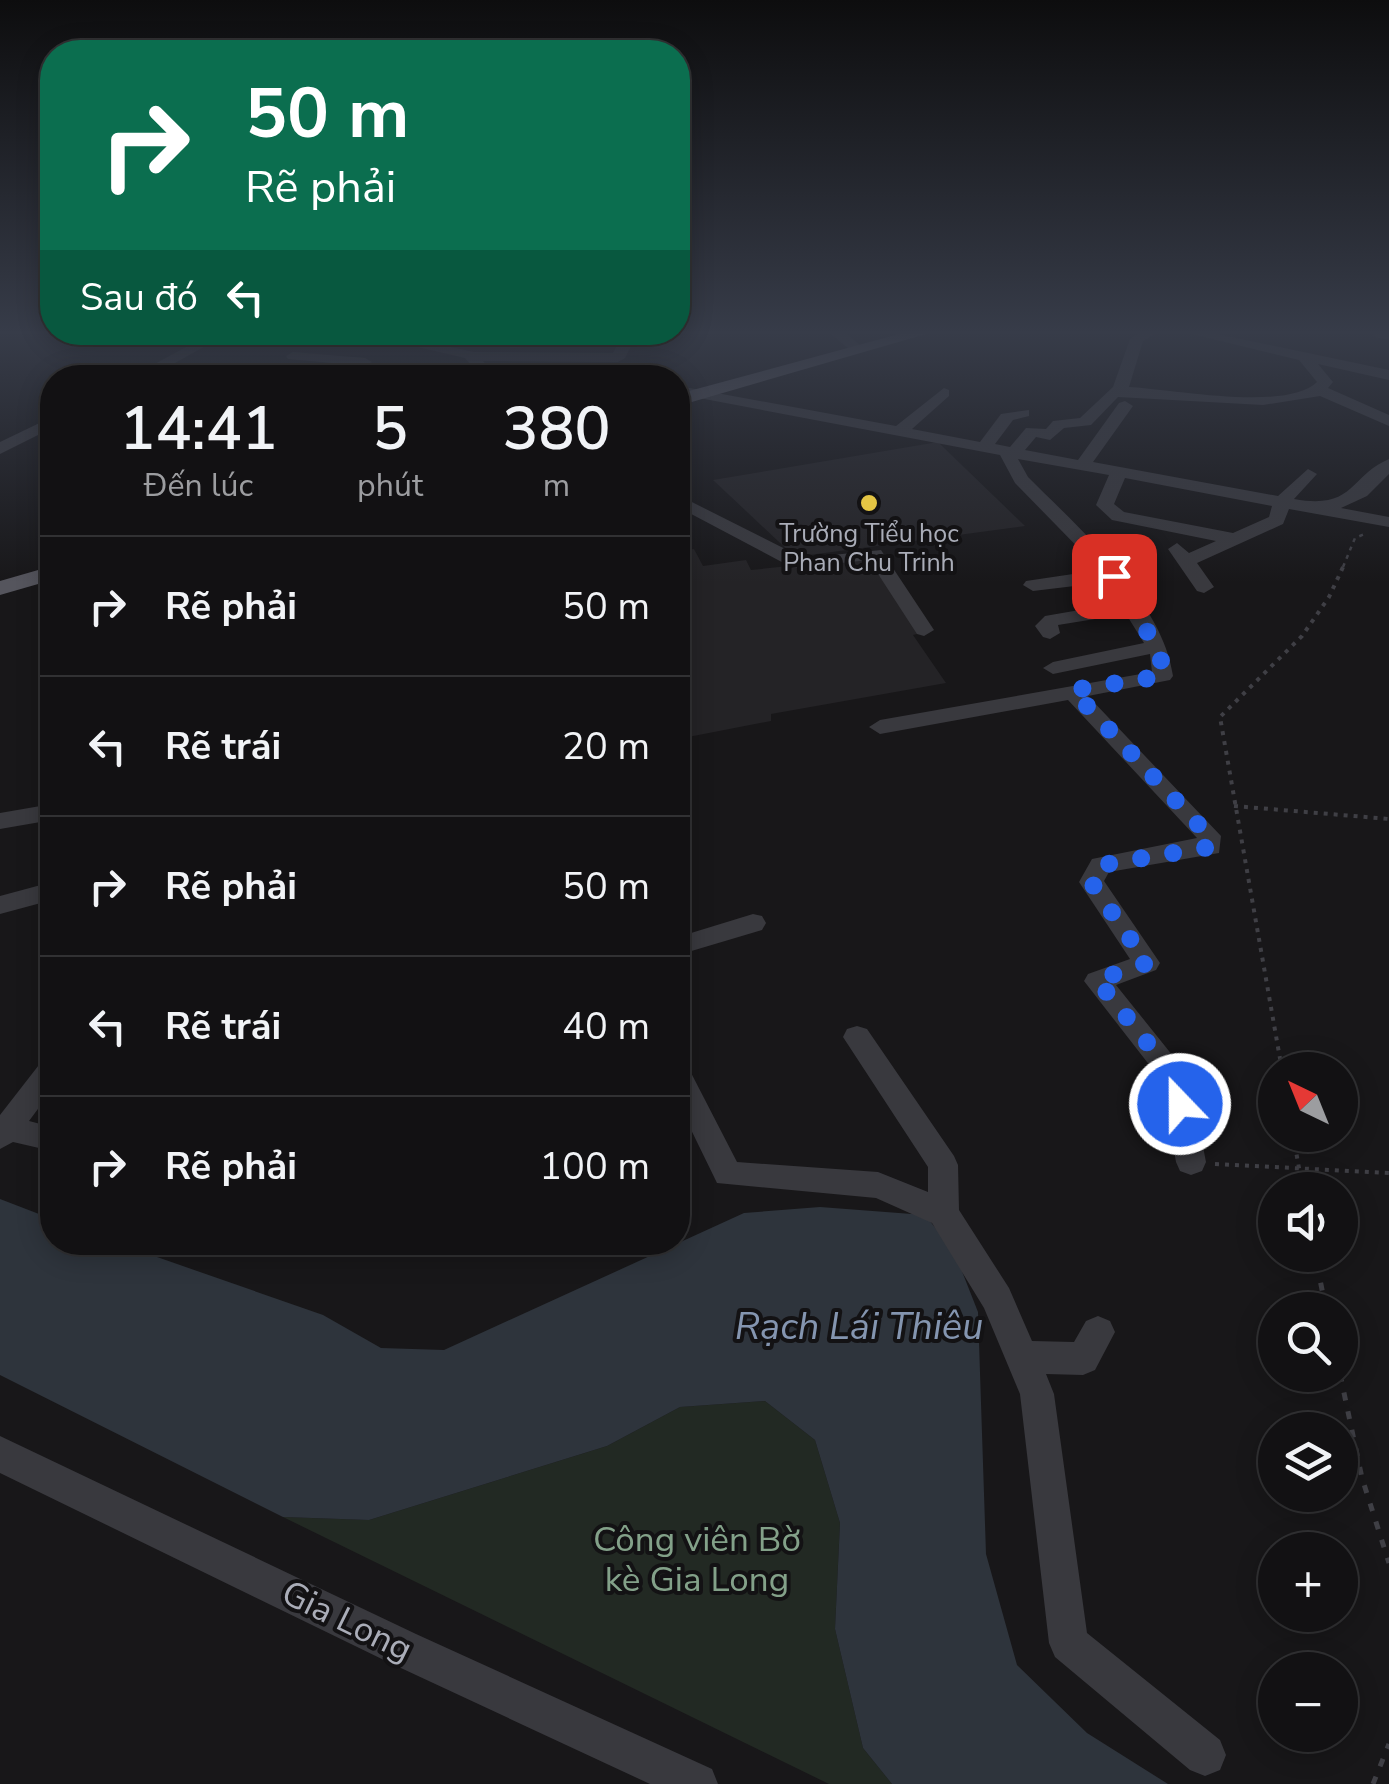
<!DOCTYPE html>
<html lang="vi">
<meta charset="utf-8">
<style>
body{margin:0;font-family:"Nunito Sans",sans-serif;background:#1f1f21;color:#f1f3f6;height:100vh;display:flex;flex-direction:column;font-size:38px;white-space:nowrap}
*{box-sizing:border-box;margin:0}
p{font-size:32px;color:#9c9da0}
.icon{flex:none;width:55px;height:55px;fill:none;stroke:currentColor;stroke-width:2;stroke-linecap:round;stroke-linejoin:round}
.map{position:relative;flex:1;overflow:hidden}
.sheet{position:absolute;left:40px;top:365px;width:650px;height:890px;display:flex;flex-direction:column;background:#121113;border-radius:40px;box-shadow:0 5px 25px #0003,0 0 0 2px #313133}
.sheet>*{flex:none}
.hud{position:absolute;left:40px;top:40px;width:650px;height:305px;border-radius:40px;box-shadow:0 5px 25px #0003,0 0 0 2px #313133;background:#0b6e4f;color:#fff;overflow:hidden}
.needle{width:65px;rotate:317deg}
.controls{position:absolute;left:1258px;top:1052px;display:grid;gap:20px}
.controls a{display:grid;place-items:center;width:100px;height:100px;border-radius:50%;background:#121113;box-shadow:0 5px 25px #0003,0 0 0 2px #313133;font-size:50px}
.pin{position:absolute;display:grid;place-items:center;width:85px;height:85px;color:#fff;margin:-42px;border-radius:20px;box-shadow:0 5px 15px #0006}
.me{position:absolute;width:110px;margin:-55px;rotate:338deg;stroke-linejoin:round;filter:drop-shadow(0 0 8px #0008)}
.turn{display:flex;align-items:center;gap:35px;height:210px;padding:0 40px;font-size:45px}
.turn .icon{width:130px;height:130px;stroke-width:2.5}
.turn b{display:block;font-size:70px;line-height:85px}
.then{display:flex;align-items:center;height:95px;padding:0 40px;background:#0003;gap:20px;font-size:38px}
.eta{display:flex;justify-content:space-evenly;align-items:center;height:170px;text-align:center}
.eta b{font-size:60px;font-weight:600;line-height:70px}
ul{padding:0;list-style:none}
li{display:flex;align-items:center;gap:30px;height:140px;padding:0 40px;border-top:2px solid #313133}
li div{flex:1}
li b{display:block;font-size:38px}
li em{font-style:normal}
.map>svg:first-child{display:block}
.built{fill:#242326}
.green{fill:#222923}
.water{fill:#2e343c}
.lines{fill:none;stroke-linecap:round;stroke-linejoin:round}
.path-far2{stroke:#3f3f45;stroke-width:2.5;stroke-dasharray:4 5;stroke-linecap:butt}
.path-far1{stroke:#3f3f45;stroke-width:4;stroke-dasharray:4 6;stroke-linecap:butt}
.path{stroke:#3f3f45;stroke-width:5;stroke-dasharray:8 11;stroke-linecap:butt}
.minor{fill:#39393e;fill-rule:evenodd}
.major{fill:#55555d;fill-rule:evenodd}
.route{stroke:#2563eb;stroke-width:18;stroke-dasharray:0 32.4}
.poi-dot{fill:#e4c544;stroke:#131214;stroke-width:4}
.labels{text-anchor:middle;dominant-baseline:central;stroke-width:8;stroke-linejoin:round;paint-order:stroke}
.far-poi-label{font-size:25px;fill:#aaadb8;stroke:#131214}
.near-park-label{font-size:35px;fill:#83a189;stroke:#131214}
.near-street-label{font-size:35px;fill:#aaadb8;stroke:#131214}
.near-water-label{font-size:38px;font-style:italic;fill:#8495b0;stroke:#131214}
</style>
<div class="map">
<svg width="1389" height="1784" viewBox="0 0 1389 1784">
<rect width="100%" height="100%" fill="#181719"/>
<g class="built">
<polygon points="938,442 1025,526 795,557 713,480"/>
<polygon points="694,549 703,566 746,560 751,570 875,557 921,633 913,635 946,683 771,714 771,721 678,739 678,551"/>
</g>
<polygon class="green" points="765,1401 815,1440 840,1523 835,1629 863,1748 892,1784 829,1784 283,1517 369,1520 607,1446 680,1407"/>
<polygon class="water" points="0,1199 52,1219 52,1242 117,1243 323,1315 381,1348 444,1350 744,1213 820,1207 925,1215 954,1251 978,1312 986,1554 1017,1665 1087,1733 1168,1784 892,1784 863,1748 835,1629 840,1523 815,1440 765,1401 680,1407 607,1446 369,1520 283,1517 0,1375"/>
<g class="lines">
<polyline class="path-far2" points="1343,567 1355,538 1367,533"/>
<g class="path-far1">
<polyline points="1234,806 1389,819"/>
<polyline points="1282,1070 1220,717 1302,636 1329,597 1344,565"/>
<polyline points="1293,1135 1303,1190"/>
<polyline points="1215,1164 1389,1173"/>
<polyline points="1315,1255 1317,1267"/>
</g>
<g class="path">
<polyline points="1317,1264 1326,1310"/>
<polyline points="1340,1374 1362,1478 1389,1563"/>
<polyline points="1373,1784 1389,1744"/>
</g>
<g class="minor">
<polygon points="210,334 227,334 148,378 129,378"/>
<polygon points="362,334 388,334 474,352 613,353 623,334 637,334 625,358 618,362 483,361 498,378 482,378 465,358"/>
<path d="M541 334H561C546 345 513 353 497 343Z"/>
<polygon points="831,334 847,334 861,346 849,349"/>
<path d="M1137 334H1155L1143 341 1129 387C1172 389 1286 412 1317 382L1299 360 1192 334H1217L1389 370V380L1318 364 1333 382 1328 388 1389 415V426L1320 396 1263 405 1118 397 1091 425 1064 428 1050 440 1036 437 1025 450 1078 460 1119 403 1125 401 1133 406 1093 462 1278 496 1308 469 1317 474 1294 499C1355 510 1349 476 1389 459V474L1367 496 1341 508 1389 517V527L1289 509 1283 524 1197 563 1214 587 1204 593 1197 591 1168 549 1177 543 1189 553 1216 541 1112 520 1096 505 1109 475 1018 459 1028 477C1079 528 1163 602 1173 676L1170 680 1088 696 1221 836 1219 853 1109 872 1104 881 1160 963 1156 970 1116 985 1189 1076 1206 1162 1202 1171 1191 1175 1180 1171 1176 1162 1161 1080 1084 981 1088 974 1130 959 1079 882 1092 859 1197 838 1068 700 880 734 869 727 880 720 1152 672 1150 654 1053 674 1043 668 1053 662 1144 643 1126 614 1058 625 1060 633 1050 639 1043 637 1035 626 1045 616 1120 603 1108 582 1033 591 1023 585 1026 581 1100 570 1015 483 1000 455 678 394 684 387 896 426 944 388 949 390V396L912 429 980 442 1001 414 1029 410V416L1013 420 995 444 1010 447 1026 428 1046 429 1053 421 1080 418 1113 387 1130 339ZM1125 478 1272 506 1269 517 1233 533 1124 512 1114 504Z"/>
<polygon points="1373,334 1389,334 1389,340 1375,337"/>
<polygon points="293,352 365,358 372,362 365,366 288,359 286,356"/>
<polygon points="52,417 52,428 0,454 0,442"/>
<polygon points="678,495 803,558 881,550 934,630 924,636 917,634 869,560 793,568 678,507"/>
<polygon points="52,804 52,820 0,829 0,813"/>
<polygon points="52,882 52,900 0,914 0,896"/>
<polygon points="753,914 762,916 766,923 762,930 678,955 678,937"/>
<polygon points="857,1026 867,1029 954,1156 958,1165 959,1210 1009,1288 1032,1341 1074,1342 1086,1321 1098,1316 1110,1321 1115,1332 1095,1370 1083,1375 1046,1374 1054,1394 1087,1633 1220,1740 1226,1755 1220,1770 1205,1776 1190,1770 1055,1657 1049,1643 1020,1394 984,1308 932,1223 876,1198 717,1183 678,1103 678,1064 688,1067 737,1162 878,1172 928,1192 928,1167 843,1037 847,1029"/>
<polygon points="52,1058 52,1090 29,1121 52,1127 52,1151 13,1142 0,1149 0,1115 42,1061"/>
<polygon points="0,1436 416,1634 712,1769 718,1784 650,1784 388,1662 0,1473"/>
</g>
<g class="major">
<polygon points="899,334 926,334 678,406 678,394"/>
<polygon points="52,566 52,580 0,595 0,581"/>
</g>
</g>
<linearGradient id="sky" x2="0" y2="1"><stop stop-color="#0d0d0e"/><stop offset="0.57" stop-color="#373c49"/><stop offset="1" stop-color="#373c49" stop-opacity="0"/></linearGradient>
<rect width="1389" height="583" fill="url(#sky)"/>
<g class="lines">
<polyline class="route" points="1114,576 1160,653 1163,676 1072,690 1209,836 1210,847 1101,865 1091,882 1147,963 1097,980 1174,1076 1180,1104"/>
</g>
<circle class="poi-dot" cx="869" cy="503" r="10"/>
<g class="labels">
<g class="far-poi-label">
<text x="869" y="534">Trường Tiểu học<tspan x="869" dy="29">Phan Chu Trinh</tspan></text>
</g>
<g class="near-park-label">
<text x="697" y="1539">Công viên Bờ<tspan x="697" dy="40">kè Gia Long</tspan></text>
</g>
<g class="near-street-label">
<text transform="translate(347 1621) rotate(26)">Gia Long</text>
</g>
<g class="near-water-label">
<text x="859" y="1326">Rạch Lái Thiêu</text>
</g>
</g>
</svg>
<div class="controls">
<a><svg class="needle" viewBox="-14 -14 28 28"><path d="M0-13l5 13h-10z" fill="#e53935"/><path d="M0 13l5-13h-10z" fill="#9c9da0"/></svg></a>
<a><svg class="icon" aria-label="sound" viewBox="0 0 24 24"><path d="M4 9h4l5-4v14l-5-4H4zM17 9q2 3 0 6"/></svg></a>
<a><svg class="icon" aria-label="search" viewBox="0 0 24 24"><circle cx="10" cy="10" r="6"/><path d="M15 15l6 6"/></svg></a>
<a><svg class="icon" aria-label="layers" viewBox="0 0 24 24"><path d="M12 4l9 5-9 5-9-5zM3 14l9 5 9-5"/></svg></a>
<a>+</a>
<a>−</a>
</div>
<div class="pin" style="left:1114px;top:576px;background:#d93025"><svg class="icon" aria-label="arrive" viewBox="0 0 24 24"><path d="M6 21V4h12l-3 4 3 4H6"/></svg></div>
<svg class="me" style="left:1180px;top:1104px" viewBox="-20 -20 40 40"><circle r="17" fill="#2563eb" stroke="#fff" stroke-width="3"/><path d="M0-11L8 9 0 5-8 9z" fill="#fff"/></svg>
<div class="hud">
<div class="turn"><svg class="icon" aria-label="right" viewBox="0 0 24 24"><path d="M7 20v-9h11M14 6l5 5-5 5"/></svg><div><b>50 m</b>Rẽ phải</div></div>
<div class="then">Sau đó<svg class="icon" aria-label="left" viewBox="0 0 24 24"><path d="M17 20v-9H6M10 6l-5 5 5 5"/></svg></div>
</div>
<section class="sheet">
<div class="eta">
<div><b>14:41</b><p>Đến lúc</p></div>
<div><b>5</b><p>phút</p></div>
<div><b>380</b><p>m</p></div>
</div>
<ul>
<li><svg class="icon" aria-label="right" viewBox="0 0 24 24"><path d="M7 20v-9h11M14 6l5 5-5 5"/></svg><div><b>Rẽ phải</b></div><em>50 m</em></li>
<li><svg class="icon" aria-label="left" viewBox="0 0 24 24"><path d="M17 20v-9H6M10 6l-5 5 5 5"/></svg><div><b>Rẽ trái</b></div><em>20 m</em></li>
<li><svg class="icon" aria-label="right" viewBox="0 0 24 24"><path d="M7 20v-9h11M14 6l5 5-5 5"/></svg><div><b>Rẽ phải</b></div><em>50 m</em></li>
<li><svg class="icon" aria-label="left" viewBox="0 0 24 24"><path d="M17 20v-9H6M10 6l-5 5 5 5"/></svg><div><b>Rẽ trái</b></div><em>40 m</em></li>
<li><svg class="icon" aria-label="right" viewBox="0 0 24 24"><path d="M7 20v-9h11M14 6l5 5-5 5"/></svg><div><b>Rẽ phải</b></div><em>100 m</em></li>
</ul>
</section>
</div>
